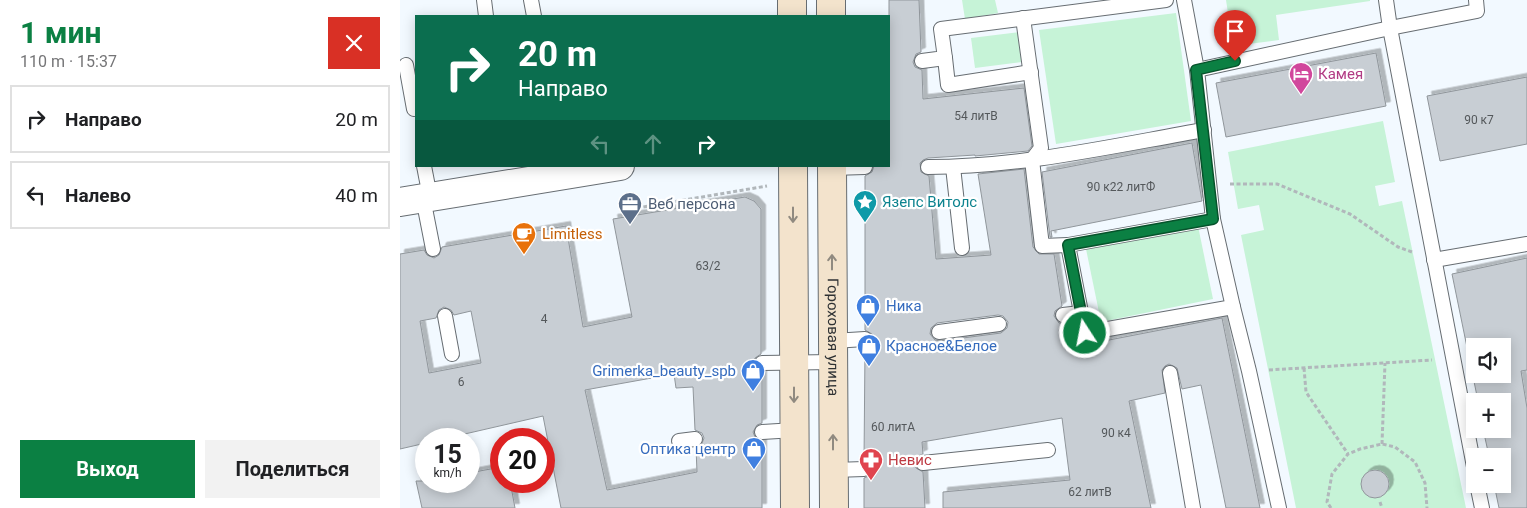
<!DOCTYPE html>
<html lang="ru">
<meta charset="utf-8">
<style>
body{margin:0;font-family:Roboto,sans-serif;background:#f2f2f2;color:#202124;height:100vh;display:flex;flex-direction:column;font-size:19px;white-space:nowrap}
*{box-sizing:border-box;margin:0}
p{font-size:16px;color:#757577}
.icon{flex:none;width:28px;height:28px;fill:none;stroke:currentColor;stroke-width:2;stroke-linecap:round;stroke-linejoin:round}
.map{position:relative;flex:1;overflow:hidden}
.drawer{display:flex;flex-direction:column;background:#fff;width:400px}
.drawer>*{flex:none}
.top-card{position:absolute;left:15px;top:15px;width:475px;height:152px;border-radius:0px;box-shadow:0 2px 12px #0003;background:#0b6e4f;color:#fff;overflow:hidden}
.fabs{position:absolute;left:1066px;top:338px;display:grid;gap:10px}
.fabs a{display:grid;place-items:center;width:45px;height:45px;border-radius:0px;background:#fff;box-shadow:0 2px 12px #0003;font-size:25px}
.speed{position:absolute;left:15px;top:428px;display:flex;gap:10px;font-size:25px;font-weight:700;text-align:center}
.speed>*{display:grid;place-content:center;width:65px;height:65px;border-radius:50%;background:#fff;box-shadow:0 2px 12px #0003;line-height:1}
.speed small{font-size:12px;font-weight:400}
.speed .limit{border:8px solid #d22;background:#fff;color:#111}
.pin{position:absolute;display:grid;place-items:center;width:42px;height:42px;color:#fff;margin:-51px -21px;border-radius:50% 50% 50% 0;rotate:-45deg;box-shadow:0 0 5px #0007}
.pin .icon{rotate:45deg}
.me{position:absolute;width:55px;margin:-28px;rotate:349deg;stroke-linejoin:round;filter:drop-shadow(0 0 4px #0008)}
.turn{display:flex;align-items:center;gap:18px;height:105px;padding:0 20px;font-size:22px}
.turn .icon{width:65px;height:65px;stroke-width:2.5}
.turn b{display:block;font-size:35px;line-height:42px}
.lanes{display:flex;align-items:center;height:48px;padding:0 20px;background:#0003;justify-content:center;gap:25px;direction:ltr}
.lanes .off{opacity:.35}
.round{display:grid;place-items:center;flex:none;width:52px;height:52px;border-radius:0px;background:#f2f2f2}
.head{display:flex;align-items:center;justify-content:space-between;height:85px;padding:0 20px}
h1{font-size:30px;font-weight:700;line-height:38px;color:#0b8043}
.primary-button{display:flex;gap:10px;margin-top:auto;padding:10px 20px}
.primary-button a{flex:1;height:58px;border-radius:0px;background:#0b8043;color:#fff;font-size:20px;font-weight:700;line-height:58px;text-align:center}
.primary-button a+a{background:#f2f2f2;color:#202124}
ul{padding:0;list-style:none}
li{display:flex;align-items:center;gap:15px;height:68px;margin:0 10px 8px;padding:0 10px;border:2px solid #e0e0e0;border-radius:0px}
li div{flex:1}
li b{display:block;font-size:19px}
li em{font-style:normal}
main{display:flex;flex:1;min-height:0}
.map>svg:first-child{display:block}
.green{fill:#c6f3d7;fill-rule:evenodd}
.building{fill:#c8ced4;stroke:#90969b;fill-rule:evenodd;filter:url(#shadow)}
.lines{fill:none;stroke-linecap:round;stroke-linejoin:round}
.lane-casing{stroke:#676d72;stroke-width:16}
.street-casing{stroke:#676d72;stroke-width:30}
.secondary-casing{stroke:#676d72;stroke-width:30}
.path{stroke:#b1b7bb;stroke-width:3;stroke-dasharray:4 2.5;stroke-linecap:butt}
.lane{stroke:#fff;stroke-width:14}
.street{stroke:#fff;stroke-width:28}
.secondary{stroke:#f3e3cc;stroke-width:28}
.oneway{stroke:#908a80}
.route-casing{stroke:#07532c;stroke-width:12}
.route{stroke:#0b8043;stroke-width:9}
.labels{text-anchor:middle;dominant-baseline:central;stroke-width:4.5;stroke-linejoin:round;paint-order:stroke}
.number-label{font-size:12px;fill:#54585b}
.hotel-label{font-size:15px;fill:#b23c85;stroke:#fff;text-anchor:start}
.culture-label{font-size:15px;fill:#0d838f;stroke:#fff;text-anchor:start}
.service-label{font-size:15px;fill:#4e5e75;stroke:#fff;text-anchor:start}
.food-label{font-size:15px;fill:#c56008;stroke:#fff;text-anchor:start}
.shop-label{font-size:15px;fill:#366cbe;stroke:#fff;text-anchor:start}
.street-label{font-size:15px;fill:#2e3133;stroke:#fff}
.health-label{font-size:15px;fill:#be3a42;stroke:#fff;text-anchor:start}
</style>
<main>
<section class="drawer">
<div class="head"><div><h1>1 мин</h1><p>110 m · 15:37</p></div><a class="round" style="background:#d93025;color:#fff"><svg class="icon" aria-label="close" viewBox="0 0 24 24"><path d="M6 6l12 12M18 6L6 18"/></svg></a></div>
<ul>
<li><svg class="icon" aria-label="right" viewBox="0 0 24 24"><path d="M7 20v-9h11M14 6l5 5-5 5"/></svg><div><b>Направо</b></div><em>20 m</em></li>
<li><svg class="icon" aria-label="left" viewBox="0 0 24 24"><path d="M17 20v-9H6M10 6l-5 5 5 5"/></svg><div><b>Налево</b></div><em>40 m</em></li>
</ul>
<div class="primary-button"><a>Выход</a><a>Поделиться</a></div>
</section>
<div class="map">
<svg width="1127" height="508" viewBox="0 0 1127 508">
<defs>
<filter id="shadow"><feDropShadow dx="4.5" dy="-4.5" stdDeviation="0" flood-color="#0004"/></filter>
</defs>
<rect width="100%" height="100%" fill="#f2f9ff"/>
<g class="green">
<polygon points="562,0 595,0 598,13 565,19"/>
<polygon points="826,0 970,0 970,1 876,15 879,40 833,46"/>
<polygon points="776,13 791,121 656,144 639,30"/>
<polygon points="619,32 622,62 575,68 571,38"/>
<path d="M983 121 995 182 975 186 979 206 1002 201 1066 508H896L841 235 864 230 859 205 838 209 828 152ZM973 470C982 471 991 477 988 487 981 508 942 485 973 470Z"/>
<polygon points="798,226 813,299 701,322 686,249"/>
</g>
<g class="building">
<path d="M489 0H519L521 52 516 54 513 62 515 67 522 70 523 99 624 88 632 146 628 151 575 156V155L528 158 523 160 520 163 521 172 529 176 536 259 591 255 578 174 624 169 633 247 639 254H654L662 306 655 311 654 316 659 323 665 324 668 348 822 318 860 508H826L801 385 782 389 777 368 769 364 765 366 762 370 765 393 729 401 751 508H543V492L670 480 662 418 522 442 523 454 518 456 514 463 516 468 523 472 525 508H464V478L469 476 473 469 471 464 464 460 465 348 470 346 474 339 472 334 465 330V176L472 172 474 166H489ZM598 315 603 316 608 322 607 328 601 333 540 341 535 340 530 334 531 328 537 323Z"/>
<polygon points="976,53 986,106 826,137 816,83"/>
<polygon points="1127,77 1127,144 1040,161 1027,96"/>
<polygon points="792,143 802,201 651,231 652,237 650,237 642,172"/>
<path d="M345 197 354 201 361 209V354L355 358 353 363 355 368 362 372V423L357 425 353 432 355 437 362 441V508H161L143 416 43 439H26V443L0 449V254L24 250 27 255 34 258 39 255 42 247 166 226 183 327 232 317 213 219ZM44 307 51 310 54 315 71 311 81 363 29 373 20 321 36 318 39 310ZM274 374 276 388 293 387 295 430 302 433 304 438 301 446 296 448 297 472 207 490 185 390Z"/>
<path d="M1127 258V370L1121 371 1127 408V508H1099L1094 484H1102V456H1089L1083 429H1102V401H1078L1052 274ZM1075 346H1102V374H1075Z"/>
<polygon points="101,467 101,481 110,481 115,508 22,508 16,481 69,481 69,473"/>
<circle cx="975" cy="484" r="14"/>
</g>
<g class="lines">
<g class="lane-casing">
<g id="lane">
<polyline points="84,0 86,16"/>
<polyline points="131,0 134,16"/>
<polyline points="784,0 797,70 990,28 986,0"/>
<polyline points="623,18 641,148 632,160 642,246 668,245"/>
<polyline points="545,58 548,85 631,72"/>
<polyline points="522,61 545,58 541,29 766,0"/>
<polyline points="6,65 14,109"/>
<polyline points="797,70 813,219 833,307 849,371 879,508"/>
<polyline points="24,166 30,197"/>
<path d="M528 167C621 167 712 146 804 130"/>
<polyline points="553,167 562,248"/>
<polyline points="432,168 465,167"/>
<polyline points="23,198 33,249"/>
<polyline points="813,219 668,245 685,333 833,307"/>
<polyline points="1034,260 1127,244"/>
<polyline points="663,315 681,313"/>
<polyline points="45,316 52,354"/>
<polyline points="539,332 599,324"/>
<polyline points="433,341 465,339"/>
<polyline points="362,363 433,362"/>
<polyline points="770,373 793,508"/>
<polyline points="362,432 395,430"/>
<polyline points="279,441 295,439"/>
<polyline points="523,463 648,450"/>
<polyline points="434,470 464,469"/>
<polyline points="1075,472 990,28 1077,11 1076,0"/>
<polyline points="1077,484 1082,508"/>
</g>
</g>
<g class="street-casing">
<polyline id="street" points="0,202 220,166"/>
</g>
<g class="secondary-casing">
<g id="secondary">
<polyline points="392,0 392,16"/>
<polyline points="431,0 431,16"/>
<polyline points="393,166 395,508"/>
<path id="s1" d="M432 166 434 508"/>
</g>
</g>
<g class="path">
<polyline points="830,184 877,184 950,214 998,247 1012,252"/>
<polyline points="237,208 367,186"/>
<polyline points="904,368 906,392 948,454"/>
<polyline points="869,370 1032,360"/>
<polyline points="982,444 985,363"/>
<polyline points="980,502 982,508"/>
<polyline points="931,508 927,502 932,474 948,454 960,449 982,444 995,447 1015,462 1025,483 1027,508"/>
</g>
<use href="#lane" class="lane"/>
<use href="#street" class="street"/>
<use href="#secondary" class="secondary"/>
</g>
<defs><path id="oneway-shaft" d="M-6 0H5M1.5-3L5.5 0L1.5 3" fill="none" stroke-width="1.6" stroke-linecap="round" stroke-linejoin="round" transform="scale(1.25)"/></defs>
<g class="oneway">
<use href="#oneway-shaft" transform="translate(393 215) rotate(90)"/>
<use href="#oneway-shaft" transform="translate(432 262) rotate(-90)"/>
<use href="#oneway-shaft" transform="translate(394 395) rotate(90)"/>
<use href="#oneway-shaft" transform="translate(433 442) rotate(-90)"/>
</g>
<g class="lines">
<g class="route-casing">
<polyline id="route" points="685,333 668,245 813,219 796,70 835,61"/>
</g>
<use href="#route" class="route"/>
</g>
<defs>
<g id="hotel-pin" transform="scale(1.25)"><path d="M0 17L-7.5 6A9.5 9.5 0 1 1 7.5 6Z" fill="#d1479c" stroke="#fff"/><path d="M-6-4.5h1.5V1H6V5H4.5V3h-9V5H-6ZM-4 0a1.8 1.8 0 1 1 3.6 0ZM.5 0V-2.5h3Q6-2.5 6 0Z" fill="#fff"/></g>
<g id="sight-pin" transform="scale(1.25)"><path d="M0 17L-7.5 6A9.5 9.5 0 1 1 7.5 6Z" fill="#0f9aa8" stroke="#fff"/><path d="M0-6L1.8-2.2L6-1.7L2.9 1.2L3.7 5.4L0 3.3L-3.7 5.4L-2.9 1.2L-6-1.7L-1.8-2.2Z" fill="#fff"/></g>
<g id="office-pin" transform="scale(1.25)"><path d="M0 17L-7.5 6A9.5 9.5 0 1 1 7.5 6Z" fill="#5c6f8a" stroke="#fff"/><path d="M-6-3h4V-5.5h4V-3h4V5H-6ZM-1-4.5V-3h2v-1.5ZM-6 0V1H6V0Z" fill="#fff"/></g>
<g id="cafe-pin" transform="scale(1.25)"><path d="M0 17L-7.5 6A9.5 9.5 0 1 1 7.5 6Z" fill="#e8710a" stroke="#fff"/><path d="M-5.5-4.5H6V0H3Q3 3.5 0 3.5H-2.5Q-5.5 3.5-5.5 0ZM3-3.2v2h1.7v-2ZM-6 4.5H4V6H-6Z" fill="#fff"/></g>
<g id="shop-pin" transform="scale(1.25)"><path d="M0 17L-7.5 6A9.5 9.5 0 1 1 7.5 6Z" fill="#3f7fe0" stroke="#fff"/><path d="M-5-2.5h2.3a2.7 3.5 0 0 1 5.4 0H5L5.5 6h-11ZM-1.5-2.5h3a1.5 2.3 0 0 0-3 0Z" fill="#fff"/></g>
<g id="pharmacy-pin" transform="scale(1.25)"><path d="M0 17L-7.5 6A9.5 9.5 0 1 1 7.5 6Z" fill="#e0444e" stroke="#fff"/><path d="M-2-6h4v4h4v4h-4v4h-4v-4h-4v-4h4Z" fill="#fff"/></g>
</defs>
<g fill-rule="evenodd">
<use href="#hotel-pin" x="901" y="74"/>
<use href="#sight-pin" x="465" y="202"/>
<use href="#office-pin" x="230" y="204"/>
<use href="#cafe-pin" x="124" y="234"/>
<use href="#shop-pin" x="468" y="306"/>
<use href="#shop-pin" x="469" y="346"/>
<use href="#shop-pin" x="353" y="371"/>
<use href="#shop-pin" x="354" y="449"/>
<use href="#pharmacy-pin" x="471" y="460"/>
</g>
<g class="labels">
<g class="number-label">
<text x="576" y="116">54 литВ</text>
<text x="1079" y="120">90 к7</text>
<text x="721" y="187">90 к22 литФ</text>
<text x="308" y="266">63/2</text>
<text x="144" y="319">4</text>
<text x="61" y="382">6</text>
<text x="493" y="427">60 литА</text>
<text x="716" y="433">90 к4</text>
<text x="690" y="492">62 литВ</text>
</g>
<g class="hotel-label">
<text x="918" y="74">Камея</text>
</g>
<g class="culture-label">
<text x="482" y="202">Язепс Витолс</text>
</g>
<g class="service-label">
<text x="248" y="204">Веб персона</text>
</g>
<g class="food-label">
<text x="142" y="234">Limitless</text>
</g>
<g class="shop-label">
<text x="486" y="306">Ника</text>
<text x="486" y="346">Красное&amp;Белое</text>
<text x="336" y="371" text-anchor="end">Grimerka_beauty_spb</text>
<text x="336" y="449" text-anchor="end">Оптика центр</text>
</g>
<g class="street-label">
<text stroke="none"><textPath href="#s1" startOffset="171">Гороховая улица</textPath></text>
</g>
<g class="health-label">
<text x="488" y="460">Невис</text>
</g>
</g>
</svg>
<div class="fabs">
<a><svg class="icon" aria-label="sound" viewBox="0 0 24 24"><path d="M4 9h4l5-4v14l-5-4H4zM17 9q2 3 0 6"/></svg></a>
<a>+</a>
<a>−</a>
</div>
<div class="speed"><div>15<small>km/h</small></div><div class="limit">20</div></div>
<div class="pin" style="left:835px;top:61px;background:#d93025"><svg class="icon" aria-label="arrive" viewBox="0 0 24 24"><path d="M6 21V4h12l-3 4 3 4H6"/></svg></div>
<svg class="me" style="left:685px;top:333px" viewBox="-20 -20 40 40"><circle r="17" fill="#0b8043" stroke="#fff" stroke-width="3"/><path d="M0-11L8 9 0 5-8 9z" fill="#fff"/></svg>
<div class="top-card">
<div class="turn"><svg class="icon" aria-label="right" viewBox="0 0 24 24"><path d="M7 20v-9h11M14 6l5 5-5 5"/></svg><div><b>20 m</b>Направо</div></div>
<div class="lanes"><svg class="icon off" aria-label="left" viewBox="0 0 24 24"><path d="M17 20v-9H6M10 6l-5 5 5 5"/></svg><svg class="icon off" aria-label="ahead" viewBox="0 0 24 24"><path d="M12 20V5M6 11l6-6 6 6"/></svg><svg class="icon" aria-label="right" viewBox="0 0 24 24"><path d="M7 20v-9h11M14 6l5 5-5 5"/></svg></div>
</div>
</div>
</main>
